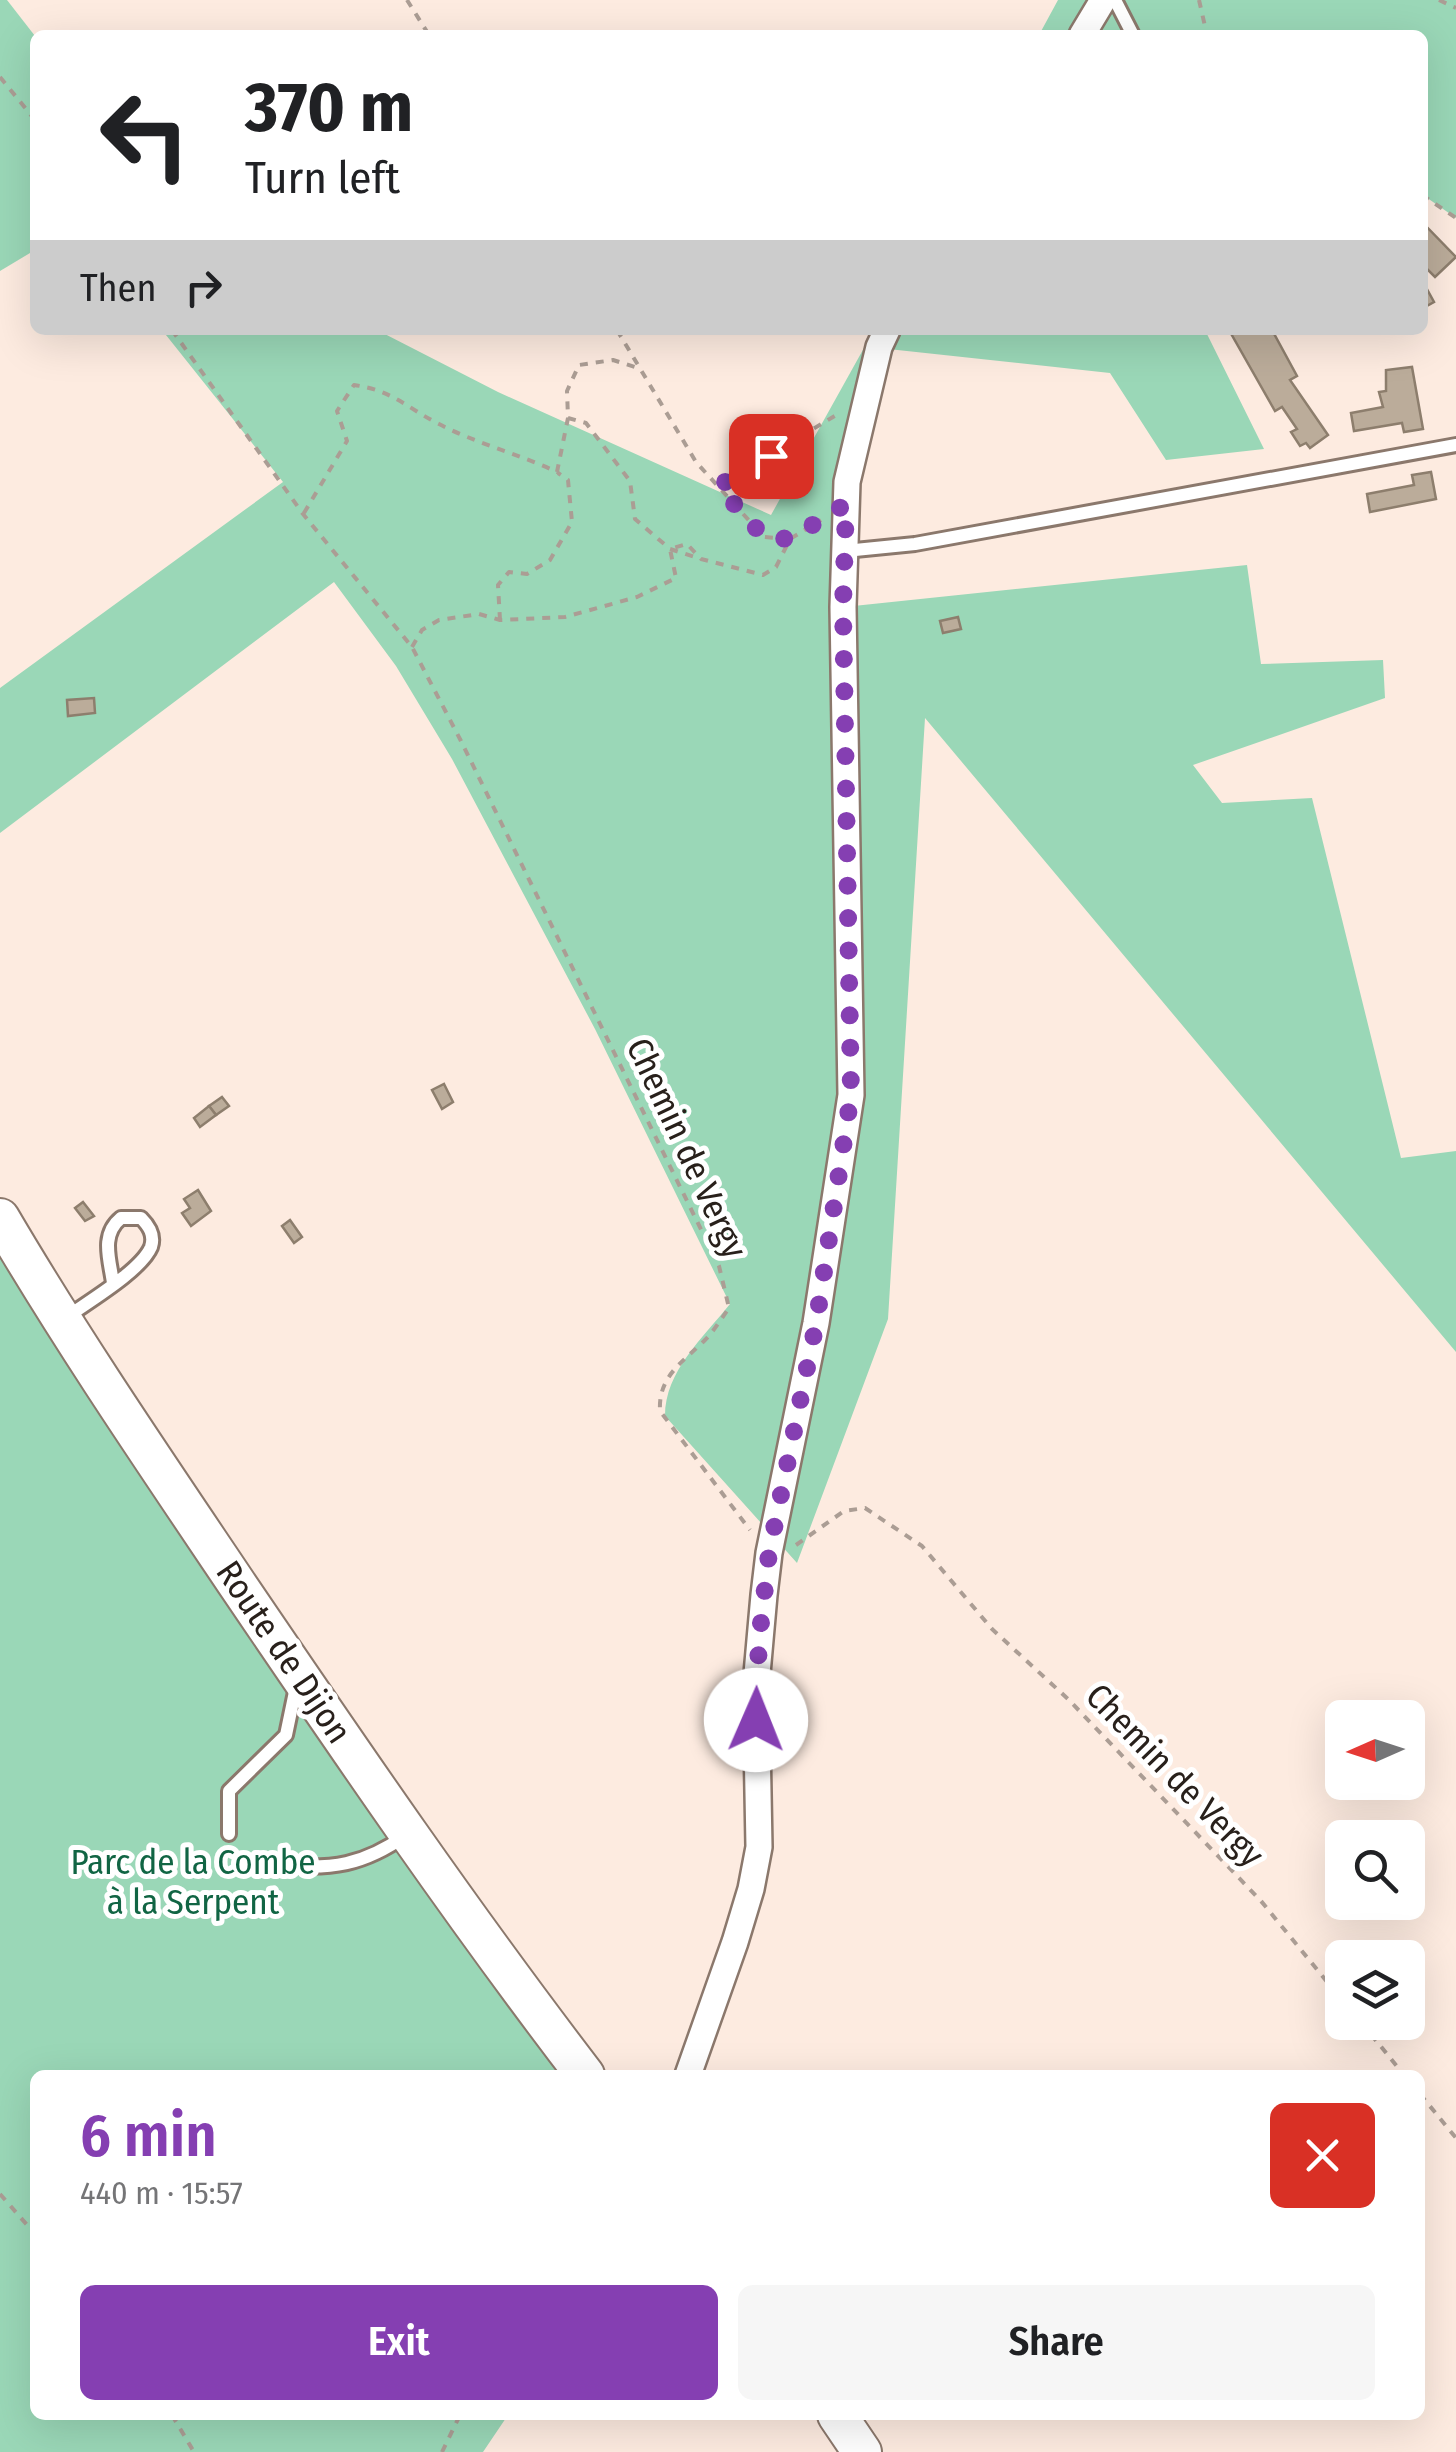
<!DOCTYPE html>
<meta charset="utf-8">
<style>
body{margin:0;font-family:"Fira Sans Condensed",sans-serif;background:#f6f6f6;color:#202124;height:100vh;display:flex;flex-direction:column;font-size:38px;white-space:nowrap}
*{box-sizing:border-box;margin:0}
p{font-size:32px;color:#757577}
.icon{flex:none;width:55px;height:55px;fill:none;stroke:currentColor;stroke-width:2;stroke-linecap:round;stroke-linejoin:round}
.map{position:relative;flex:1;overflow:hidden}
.details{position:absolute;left:30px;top:2070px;width:1395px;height:350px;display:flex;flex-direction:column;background:#fff;border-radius:15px;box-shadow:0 10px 40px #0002}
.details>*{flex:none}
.hud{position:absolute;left:30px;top:30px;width:1398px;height:305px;border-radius:15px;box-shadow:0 10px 40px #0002;background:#fff;color:#202124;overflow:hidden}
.needle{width:65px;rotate:267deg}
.controls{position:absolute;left:1325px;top:1700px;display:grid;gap:20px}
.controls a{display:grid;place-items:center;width:100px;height:100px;border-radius:15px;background:#fff;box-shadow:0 10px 40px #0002;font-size:50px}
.pin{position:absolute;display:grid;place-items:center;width:85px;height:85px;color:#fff;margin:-42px;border-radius:20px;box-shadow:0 5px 15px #0006}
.me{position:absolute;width:110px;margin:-55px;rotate:1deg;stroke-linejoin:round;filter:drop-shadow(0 0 8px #0008)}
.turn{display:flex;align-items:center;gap:35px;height:210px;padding:0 50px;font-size:45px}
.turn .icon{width:130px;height:130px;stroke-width:2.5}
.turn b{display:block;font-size:70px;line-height:85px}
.then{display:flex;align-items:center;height:95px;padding:0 50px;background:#0003;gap:20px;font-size:38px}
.round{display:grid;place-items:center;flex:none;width:105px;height:105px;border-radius:15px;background:#f6f6f6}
.head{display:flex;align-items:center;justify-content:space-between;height:170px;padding:0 50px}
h1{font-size:60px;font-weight:600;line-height:75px;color:#853fb2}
.action{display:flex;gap:20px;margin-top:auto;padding:20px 50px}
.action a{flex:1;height:115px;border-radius:15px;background:#853fb2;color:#fff;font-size:40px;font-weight:600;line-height:115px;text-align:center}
.action a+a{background:#f6f6f6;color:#202124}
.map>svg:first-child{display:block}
.green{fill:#9ad7b7}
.building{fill:#bbac9a;stroke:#8d7e6d;stroke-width:2.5}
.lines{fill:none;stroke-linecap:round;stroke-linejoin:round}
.lane-casing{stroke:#8b786c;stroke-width:18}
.street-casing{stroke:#8b786c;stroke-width:30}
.secondary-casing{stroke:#8b786c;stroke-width:42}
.path{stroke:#ab9d94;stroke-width:4;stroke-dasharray:8 8;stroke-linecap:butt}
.lane{stroke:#fff;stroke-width:12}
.street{stroke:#fff;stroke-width:25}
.secondary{stroke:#fff;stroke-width:38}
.route{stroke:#853fb2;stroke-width:18;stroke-dasharray:0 32.4}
.labels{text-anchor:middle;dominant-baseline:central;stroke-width:10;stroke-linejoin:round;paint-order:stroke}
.street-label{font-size:35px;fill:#28201b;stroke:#fff}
.park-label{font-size:35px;fill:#116544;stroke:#fff}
</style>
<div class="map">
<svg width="1456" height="2452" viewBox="0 0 1456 2452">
<rect width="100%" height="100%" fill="#fdebe0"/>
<g class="green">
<polygon points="0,0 7,0 35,36 35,250 0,271"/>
<polygon points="1058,0 1456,0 1456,218 1423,195 1422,35 1133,35 1127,24 1119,35 1039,35"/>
<path d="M162 330H377L498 392 771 515 874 330H1205L1264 449 1166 460 1110 373 879 348 847 482 844 607 1247 565 1261 664 1383 660 1385 698 1193 765 1222 803 1312 798 1401 1158 1456 1151V1352L925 718 888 1319 797 1563 665 1416C665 1371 703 1338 730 1304L595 1029 452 759 396 666 334 582 0 833V688L283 482Z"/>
<polygon points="0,1239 573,2075 35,2075 35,2415 508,2415 483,2452 0,2452"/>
</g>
<g class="building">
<polygon points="1422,222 1456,257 1435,277 1422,264"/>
<polygon points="1422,280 1434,302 1423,308 1422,306"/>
<polygon points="1229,330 1272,330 1297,376 1290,380 1328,435 1310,448 1306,443 1300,446 1291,432 1297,429 1282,407 1275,411"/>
<polygon points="1412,367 1423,429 1404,432 1402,423 1354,431 1351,413 1383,407 1379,392 1386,391 1386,370"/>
<polygon points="1431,472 1436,499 1370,512 1367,494 1414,485 1412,475"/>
<polygon points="958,617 961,629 943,633 940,621"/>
<polygon points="94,698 95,713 68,716 67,700"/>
<polygon points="444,1084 453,1102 442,1109 432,1090"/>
<polygon points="222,1097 229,1106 216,1115 209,1106"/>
<polygon points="209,1106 216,1115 200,1127 194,1118"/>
<polygon points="198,1190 211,1211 191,1226 182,1213 190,1208 184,1199"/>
<polygon points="83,1202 94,1216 85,1221 75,1208"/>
<polygon points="290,1220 302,1237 294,1243 282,1226"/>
</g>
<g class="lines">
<g class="lane-casing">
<g id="lane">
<polyline points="1115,0 1133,35"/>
<polyline points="845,551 915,544 1456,445"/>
<path d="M64 1319C86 1303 141 1271 151 1247 155 1235 149 1226 141 1218H121C100 1235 110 1260 113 1283"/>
<polyline points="229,1834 229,1791 286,1735 296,1687"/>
<path d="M281 1865C331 1870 364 1865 406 1835"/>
</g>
</g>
<g class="street-casing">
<g id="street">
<polyline points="1082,35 1103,0"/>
<polyline points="688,2075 735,1942 751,1889 759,1847 756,1685 764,1595 769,1553 816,1323 851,1095 843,607 847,482 879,347 887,330"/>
</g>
</g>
<g class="secondary-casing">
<g id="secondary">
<path d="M0 1218C74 1344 157 1465 239 1587 351 1752 463 1916 585 2075"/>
<polyline points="837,2415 862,2452"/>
</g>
</g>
<g class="path">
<polyline points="407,0 429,35"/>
<polyline points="1199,0 1207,35"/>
<polyline points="1439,0 1456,8"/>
<polyline points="0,77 35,120"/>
<polyline points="1422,195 1456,218"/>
<path d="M172 330 303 514 412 647 461 741 719 1266 729 1308C721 1319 714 1331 705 1340 683 1362 658 1376 660 1411L750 1530"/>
<polyline points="617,330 696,462 764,537 789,539"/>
<polyline points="568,418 586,423 630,481 635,519 670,549 698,558"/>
<polyline points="718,486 838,414"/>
<path d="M304 513 347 441 337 411 354 385C392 390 407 408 439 424 475 443 519 454 557 472L568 418 567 391 579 365 613 360 641 369"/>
<polyline points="500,620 498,585 509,572 527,574 550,560 572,522 568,480 558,473"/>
<polyline points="412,647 422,630 439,620 479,614 500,620 565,617 637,597 676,578 670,549 687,544 701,559 763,575 776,567 790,539 821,520"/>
<polyline points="796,1545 844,1511 865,1508 922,1546 992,1629 1068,1699 1261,1901 1342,2000"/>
<polyline points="1361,2022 1404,2075"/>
<polyline points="1420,2094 1456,2138"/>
<polyline points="0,2194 35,2234"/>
<polyline points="172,2415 194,2452"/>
<polyline points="442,2452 460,2415"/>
</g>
<use href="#lane" class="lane"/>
<use href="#street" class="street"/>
<use href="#secondary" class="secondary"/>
</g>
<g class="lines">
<polyline class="route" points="756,1720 759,1640 769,1553 816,1324 851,1095 843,607 846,504 790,539 764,537 718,486 771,456"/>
</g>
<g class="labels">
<g class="street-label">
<text transform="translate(687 1148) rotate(65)">Chemin de Vergy</text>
<text transform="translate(284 1652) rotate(56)">Route de Dijon</text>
<text transform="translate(1175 1775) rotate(46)">Chemin de Vergy</text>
</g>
<g class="park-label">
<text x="193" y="1862">Parc de la Combe<tspan x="193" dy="40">à la Serpent</tspan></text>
</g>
</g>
</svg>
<div class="controls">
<a><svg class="needle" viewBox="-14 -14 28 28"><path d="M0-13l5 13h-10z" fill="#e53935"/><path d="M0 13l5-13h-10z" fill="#757577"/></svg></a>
<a><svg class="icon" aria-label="search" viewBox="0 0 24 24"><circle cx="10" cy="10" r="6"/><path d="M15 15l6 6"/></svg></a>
<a><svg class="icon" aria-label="layers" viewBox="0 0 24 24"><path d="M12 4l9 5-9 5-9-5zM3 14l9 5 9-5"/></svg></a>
</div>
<div class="pin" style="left:771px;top:456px;background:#d93025"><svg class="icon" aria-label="arrive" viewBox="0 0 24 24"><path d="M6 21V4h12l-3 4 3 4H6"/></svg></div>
<svg class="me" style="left:756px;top:1720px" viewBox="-20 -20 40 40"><circle r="19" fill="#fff"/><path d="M0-13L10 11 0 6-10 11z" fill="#853fb2"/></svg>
<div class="hud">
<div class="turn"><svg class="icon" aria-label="left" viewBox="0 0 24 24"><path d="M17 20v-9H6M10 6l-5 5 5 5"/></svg><div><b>370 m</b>Turn left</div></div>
<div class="then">Then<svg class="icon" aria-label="right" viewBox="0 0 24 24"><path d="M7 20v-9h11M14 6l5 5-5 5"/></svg></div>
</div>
<section class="details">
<div class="head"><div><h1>6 min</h1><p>440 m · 15:57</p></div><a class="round" style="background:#d93025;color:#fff"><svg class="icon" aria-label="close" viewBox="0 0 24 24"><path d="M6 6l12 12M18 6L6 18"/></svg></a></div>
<div class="action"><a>Exit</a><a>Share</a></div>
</section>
</div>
